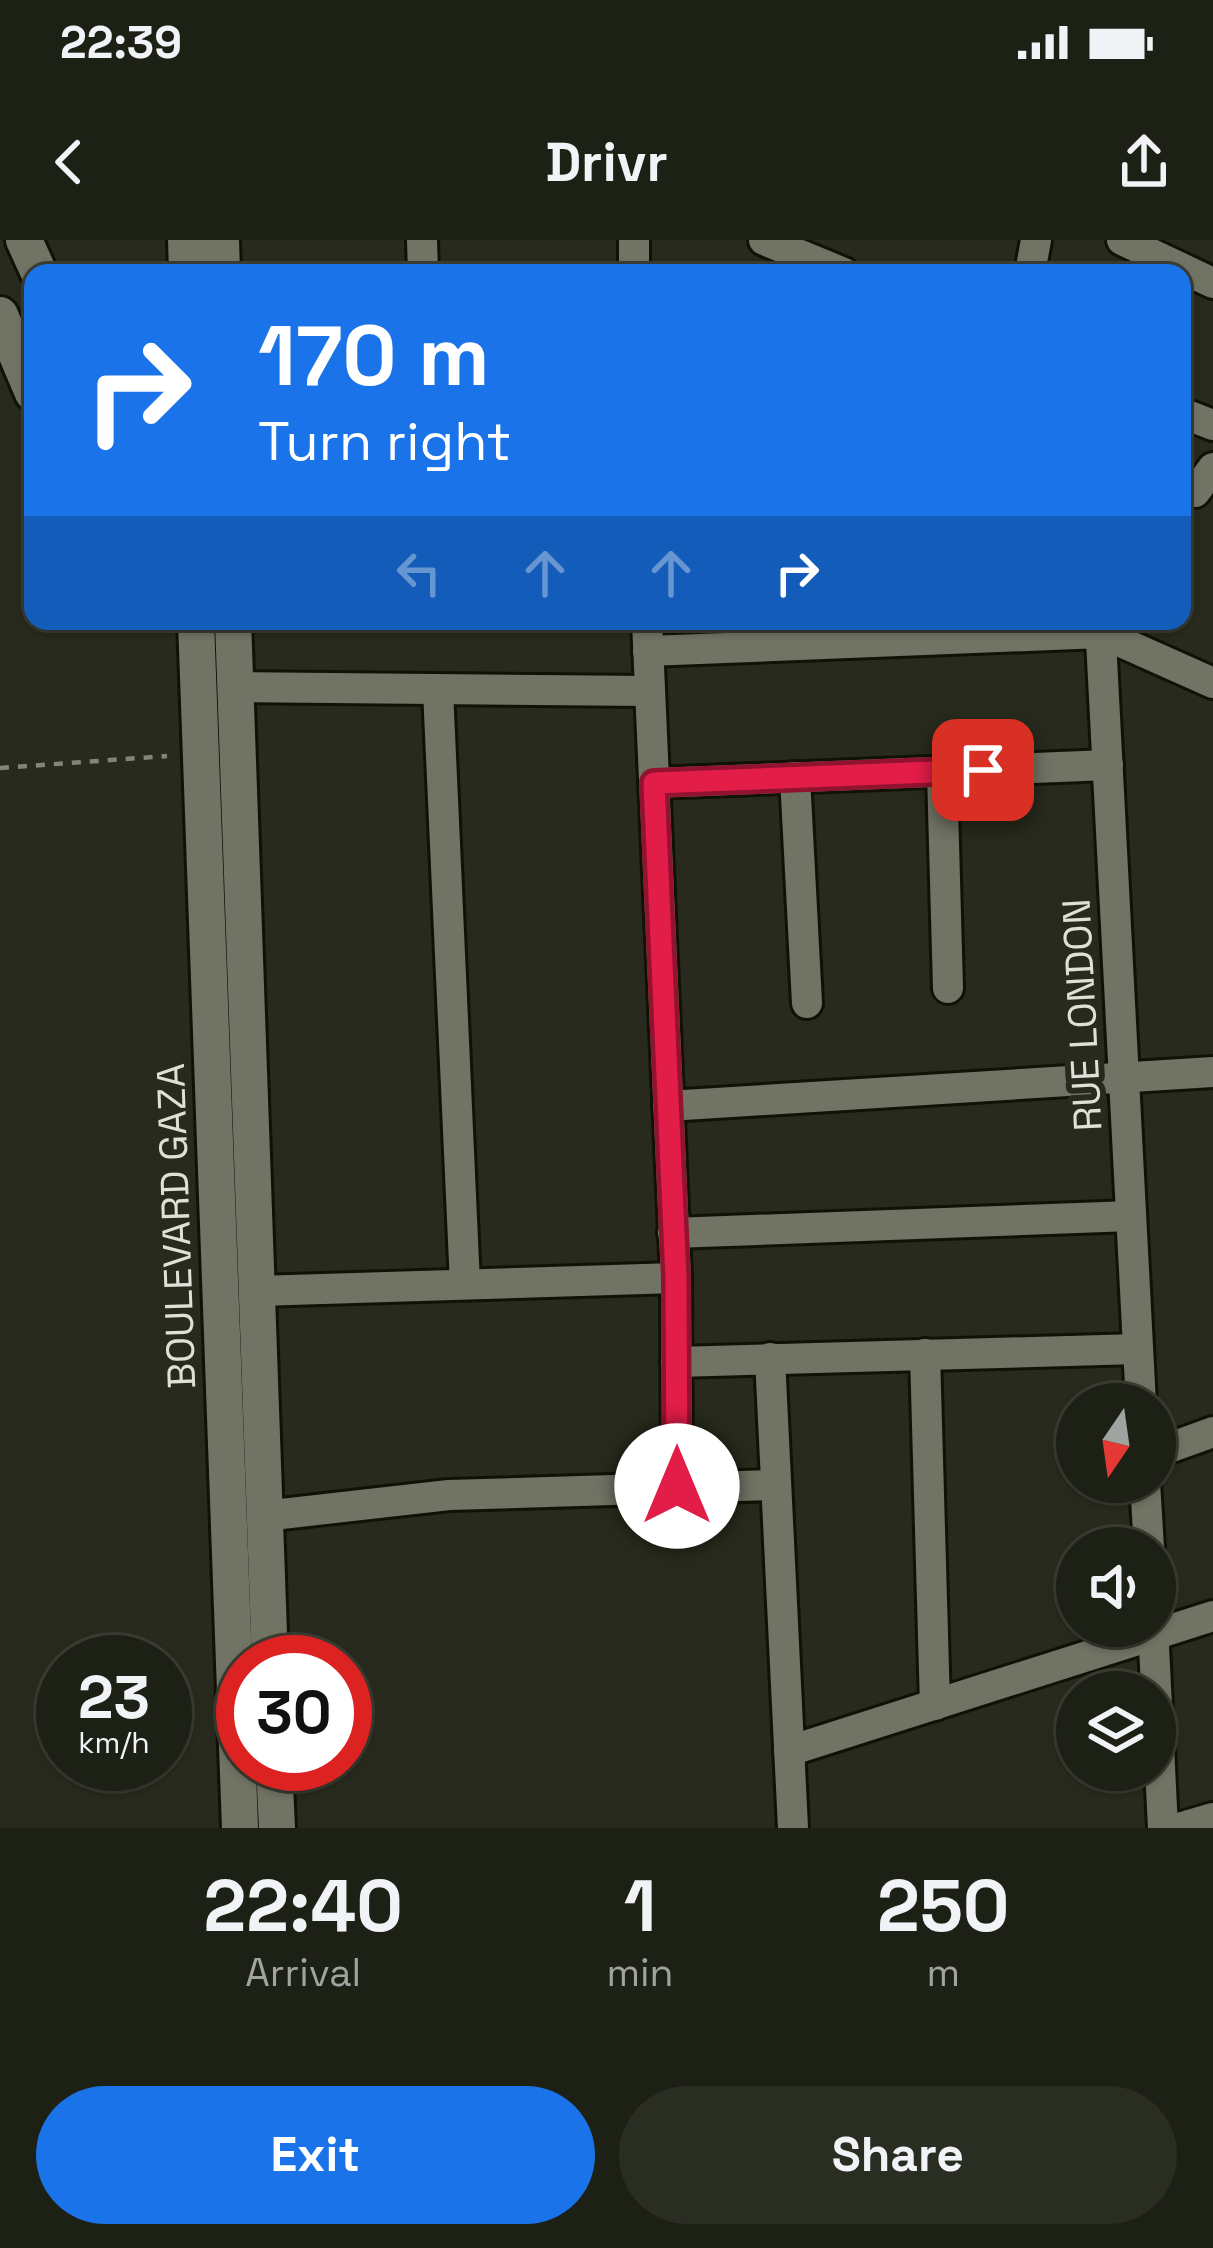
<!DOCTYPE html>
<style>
body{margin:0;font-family:"Space Grotesk",sans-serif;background:#2a2d22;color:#f1f3f6;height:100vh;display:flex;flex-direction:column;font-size:45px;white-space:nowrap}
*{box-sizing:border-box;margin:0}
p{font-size:39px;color:#a0a3a0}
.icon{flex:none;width:66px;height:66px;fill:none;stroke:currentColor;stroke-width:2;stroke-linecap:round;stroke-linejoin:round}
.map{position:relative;height:1588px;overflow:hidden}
.details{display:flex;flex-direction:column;background:#1d2015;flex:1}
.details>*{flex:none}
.banner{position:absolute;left:24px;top:24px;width:1167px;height:366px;border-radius:24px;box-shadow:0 3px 9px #0004,0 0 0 3px #3b3e34;background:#1a73e8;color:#fff;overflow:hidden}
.needle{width:78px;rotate:193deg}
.buttons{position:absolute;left:1056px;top:1143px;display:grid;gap:24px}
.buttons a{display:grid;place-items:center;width:120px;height:120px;border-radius:50%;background:#1d2015;box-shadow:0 3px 9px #0004,0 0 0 3px #3b3e34;font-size:60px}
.speed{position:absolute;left:36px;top:1395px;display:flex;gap:24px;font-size:60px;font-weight:700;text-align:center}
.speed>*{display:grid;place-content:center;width:156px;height:156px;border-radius:50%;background:#1d2015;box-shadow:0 3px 9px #0004,0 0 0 3px #3b3e34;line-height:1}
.speed small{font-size:30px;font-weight:400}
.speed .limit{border:18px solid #d22;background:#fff;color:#111}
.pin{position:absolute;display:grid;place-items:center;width:102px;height:102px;color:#fff;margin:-51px;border-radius:24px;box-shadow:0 6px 18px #0006}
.me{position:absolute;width:132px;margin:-66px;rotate:0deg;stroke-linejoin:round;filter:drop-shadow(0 0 9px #0008)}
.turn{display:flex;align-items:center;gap:42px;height:252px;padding:0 36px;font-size:54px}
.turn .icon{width:156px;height:156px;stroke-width:2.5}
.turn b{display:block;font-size:84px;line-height:102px}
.lanes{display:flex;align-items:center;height:114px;padding:0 36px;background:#0003;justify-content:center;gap:60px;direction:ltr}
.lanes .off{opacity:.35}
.eta{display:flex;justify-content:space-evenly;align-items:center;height:204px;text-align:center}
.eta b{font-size:72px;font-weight:700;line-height:84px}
.cta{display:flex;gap:24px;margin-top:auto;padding:24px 36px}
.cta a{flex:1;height:138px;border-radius:72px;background:#1a73e8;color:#fff;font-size:48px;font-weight:700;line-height:138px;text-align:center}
.cta a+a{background:#2a2d22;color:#f1f3f6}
.status{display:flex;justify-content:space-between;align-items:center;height:84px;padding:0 60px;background:#1d2015;direction:ltr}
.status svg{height:33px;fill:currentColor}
header{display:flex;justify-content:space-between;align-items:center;height:156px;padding:0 36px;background:#1d2015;font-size:54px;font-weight:700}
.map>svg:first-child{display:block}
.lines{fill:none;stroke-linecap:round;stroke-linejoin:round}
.minor-casing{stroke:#101206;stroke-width:36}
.tertiary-casing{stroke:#101206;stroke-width:42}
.path{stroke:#83857a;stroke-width:4.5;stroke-dasharray:9 9;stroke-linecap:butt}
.minor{stroke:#717464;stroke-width:30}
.tertiary{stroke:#717464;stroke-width:36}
.route-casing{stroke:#92132f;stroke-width:30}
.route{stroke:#e11d48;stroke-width:21}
.labels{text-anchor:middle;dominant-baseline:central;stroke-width:12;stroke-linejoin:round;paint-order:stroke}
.street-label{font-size:39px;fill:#dfe0d8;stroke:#272a1c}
</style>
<div class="status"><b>22:39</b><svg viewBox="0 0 49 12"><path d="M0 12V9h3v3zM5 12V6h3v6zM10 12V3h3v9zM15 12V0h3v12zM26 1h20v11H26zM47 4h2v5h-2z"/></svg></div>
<header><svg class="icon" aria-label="back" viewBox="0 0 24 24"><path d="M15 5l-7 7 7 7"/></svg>Drivr<svg class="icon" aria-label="share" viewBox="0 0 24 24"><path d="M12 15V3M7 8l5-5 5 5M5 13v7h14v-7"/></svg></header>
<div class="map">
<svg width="1213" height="1588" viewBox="0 0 1213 1588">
<rect width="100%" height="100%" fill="#272a1c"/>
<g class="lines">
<g class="minor-casing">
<g id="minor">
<polyline points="422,0 423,33"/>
<polyline points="634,0 634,33"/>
<polyline points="764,0 844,33"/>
<polyline points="1122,0 1213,43"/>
<polyline points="1030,33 1036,0"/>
<polyline points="1182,173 1213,185"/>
<polyline points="1182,252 1195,252 1213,228"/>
<polyline points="647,381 676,1038 677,1247"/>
<polyline points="1100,381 1141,1164"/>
<polyline points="648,411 1101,393 1213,443"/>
<polyline points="236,447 650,451"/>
<polyline points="438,450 465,1044"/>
<polyline points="942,532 948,748"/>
<polyline points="795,537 807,763"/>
<polyline points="654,543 1108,525"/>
<polyline points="668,866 1213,832"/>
<polyline points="673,993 1131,976"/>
<polyline points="258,1051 676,1038"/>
<polyline points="925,1114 935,1465"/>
<polyline points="770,1118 793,1588"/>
<polyline points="676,1122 1138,1109"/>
<polyline points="1155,1213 1213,1192"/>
<polyline points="1145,1242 1149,1308"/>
<polyline points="264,1276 449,1255 776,1245"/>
<polyline points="1153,1386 1163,1588"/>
<polyline points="789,1511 1213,1376"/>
<polyline points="1179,1588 1213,1578"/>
</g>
</g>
<g class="tertiary-casing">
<g id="tertiary">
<polyline points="24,0 39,33"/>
<polyline points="186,0 187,33"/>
<polyline points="221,0 222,33"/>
<polyline points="0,75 33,153"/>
<polyline points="196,381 240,1588"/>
<polyline points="233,381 270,1422"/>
<polyline points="274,1524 277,1588"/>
</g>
</g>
<polyline class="path" points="0,528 167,516"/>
<use href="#minor" class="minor"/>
<use href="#tertiary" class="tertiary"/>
</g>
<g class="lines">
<g class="route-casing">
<polyline id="route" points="677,1246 676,1038 654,543 983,530"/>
</g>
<use href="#route" class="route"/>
</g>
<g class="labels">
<g class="street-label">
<text transform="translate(1082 775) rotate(-93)">RUE LONDON</text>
<text transform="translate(176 986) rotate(-92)">BOULEVARD GAZA</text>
</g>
</g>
</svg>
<div class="buttons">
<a><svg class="needle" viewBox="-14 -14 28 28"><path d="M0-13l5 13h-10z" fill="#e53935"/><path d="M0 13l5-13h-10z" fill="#a0a3a0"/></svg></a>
<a><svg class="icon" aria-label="sound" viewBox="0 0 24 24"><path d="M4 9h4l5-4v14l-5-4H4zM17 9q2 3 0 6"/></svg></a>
<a><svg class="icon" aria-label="layers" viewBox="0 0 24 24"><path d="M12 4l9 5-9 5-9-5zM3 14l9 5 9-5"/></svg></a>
</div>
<div class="speed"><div>23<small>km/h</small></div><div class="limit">30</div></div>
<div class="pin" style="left:983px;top:530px;background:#d93025"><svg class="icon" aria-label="arrive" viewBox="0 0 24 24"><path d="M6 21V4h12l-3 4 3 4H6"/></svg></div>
<svg class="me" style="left:677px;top:1246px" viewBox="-20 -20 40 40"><circle r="19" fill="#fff"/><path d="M0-13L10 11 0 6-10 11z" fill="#e11d48"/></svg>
<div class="banner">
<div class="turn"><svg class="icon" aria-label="right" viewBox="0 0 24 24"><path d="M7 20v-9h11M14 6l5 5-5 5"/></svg><div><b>170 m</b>Turn right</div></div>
<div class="lanes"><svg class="icon off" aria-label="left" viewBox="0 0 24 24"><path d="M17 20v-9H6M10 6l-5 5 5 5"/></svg><svg class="icon off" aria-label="ahead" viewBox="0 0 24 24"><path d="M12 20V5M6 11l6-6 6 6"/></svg><svg class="icon off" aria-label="ahead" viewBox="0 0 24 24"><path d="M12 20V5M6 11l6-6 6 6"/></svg><svg class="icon" aria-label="right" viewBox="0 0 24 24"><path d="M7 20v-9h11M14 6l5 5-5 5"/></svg></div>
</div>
</div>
<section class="details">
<div class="eta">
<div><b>22:40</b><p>Arrival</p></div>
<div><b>1</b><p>min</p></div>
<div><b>250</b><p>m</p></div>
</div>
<div class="cta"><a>Exit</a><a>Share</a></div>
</section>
